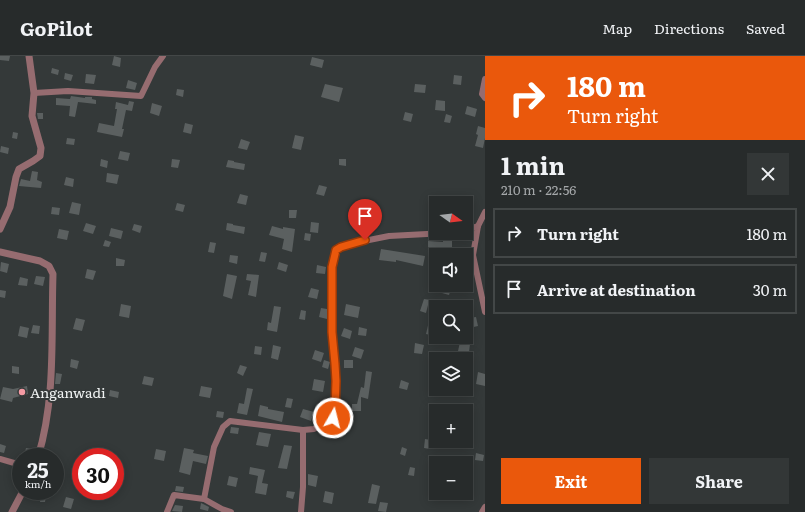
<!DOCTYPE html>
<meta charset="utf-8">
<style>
body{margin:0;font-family:Literata,serif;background:#333737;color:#f1f3f6;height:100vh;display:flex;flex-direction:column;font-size:15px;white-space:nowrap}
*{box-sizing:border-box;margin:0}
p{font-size:13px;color:#a4a7a9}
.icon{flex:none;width:22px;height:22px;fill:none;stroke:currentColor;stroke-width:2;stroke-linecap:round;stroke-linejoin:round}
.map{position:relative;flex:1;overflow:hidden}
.drawer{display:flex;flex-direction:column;background:#272b2b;width:320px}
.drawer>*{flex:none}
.guide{background:#ea580c;color:#fff;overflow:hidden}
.needle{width:26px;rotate:104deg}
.tools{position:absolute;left:429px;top:140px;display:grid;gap:8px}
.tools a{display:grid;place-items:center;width:44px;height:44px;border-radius:0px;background:#272b2b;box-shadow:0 2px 10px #0003,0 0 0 1px #434747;font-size:20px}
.speed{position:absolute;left:12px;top:392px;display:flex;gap:8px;font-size:20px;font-weight:700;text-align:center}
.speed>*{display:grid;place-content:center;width:52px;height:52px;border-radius:50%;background:#272b2b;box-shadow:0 2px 10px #0003,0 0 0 1px #434747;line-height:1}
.speed small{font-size:10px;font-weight:400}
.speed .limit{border:6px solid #d22;background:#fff;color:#111}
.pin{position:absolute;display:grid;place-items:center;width:34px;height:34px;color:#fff;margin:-41px -17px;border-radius:50% 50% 50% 0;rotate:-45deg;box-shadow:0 0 4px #0007}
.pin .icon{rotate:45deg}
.me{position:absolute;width:44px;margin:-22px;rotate:8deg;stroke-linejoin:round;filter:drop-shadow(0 0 3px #0008)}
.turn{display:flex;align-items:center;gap:14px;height:84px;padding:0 16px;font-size:18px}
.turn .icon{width:52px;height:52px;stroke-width:2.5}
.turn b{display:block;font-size:28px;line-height:34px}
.round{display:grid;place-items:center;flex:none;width:42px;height:42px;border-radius:0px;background:#333737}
.head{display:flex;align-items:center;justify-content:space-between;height:68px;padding:0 16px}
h1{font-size:24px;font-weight:700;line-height:30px}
.action{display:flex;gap:8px;margin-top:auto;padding:8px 16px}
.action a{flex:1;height:46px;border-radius:0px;background:#ea580c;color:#fff;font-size:16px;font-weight:700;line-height:46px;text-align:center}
.action a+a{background:#333737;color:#f1f3f6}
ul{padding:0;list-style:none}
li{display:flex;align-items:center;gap:12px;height:50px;margin:0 8px 6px;padding:0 8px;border:2px solid #434747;border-radius:0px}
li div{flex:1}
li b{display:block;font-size:15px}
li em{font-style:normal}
header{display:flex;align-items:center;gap:24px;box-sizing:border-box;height:56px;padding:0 20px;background:#272b2b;border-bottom:1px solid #434747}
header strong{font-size:19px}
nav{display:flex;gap:22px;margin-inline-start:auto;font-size:14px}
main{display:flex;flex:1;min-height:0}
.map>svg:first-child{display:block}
.building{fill:#5b6060}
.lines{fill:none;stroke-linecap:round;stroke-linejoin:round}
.minor{stroke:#966c70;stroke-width:6}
.tertiary{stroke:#966c70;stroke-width:7}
.route-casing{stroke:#983908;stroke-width:10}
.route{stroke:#ea580c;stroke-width:7}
.poi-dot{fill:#f49aa3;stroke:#343939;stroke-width:1.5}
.labels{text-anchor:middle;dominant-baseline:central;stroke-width:4;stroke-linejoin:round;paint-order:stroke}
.poi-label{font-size:14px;fill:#eff2f2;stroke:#343939;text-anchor:start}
</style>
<header>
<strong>GoPilot</strong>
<nav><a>Map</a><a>Directions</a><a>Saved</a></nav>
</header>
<main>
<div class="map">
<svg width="485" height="456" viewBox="0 0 485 456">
<rect width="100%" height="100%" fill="#343939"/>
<g class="building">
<polygon points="0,0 10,0 9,5 0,4"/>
<polygon points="114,0 121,2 120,11 112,9"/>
<polygon points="312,1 324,4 322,12 310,9"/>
<polygon points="52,12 59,14 58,19 51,17"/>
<polygon points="65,17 73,19 71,25 64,23"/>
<polygon points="86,18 96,19 94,28 85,27"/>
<polygon points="454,19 462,20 461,29 453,28"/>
<polygon points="128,24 137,27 135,34 126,32"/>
<polygon points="325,28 343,32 339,46 321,41"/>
<polygon points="415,28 426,29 425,37 414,36"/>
<polygon points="177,33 184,34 183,41 176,39"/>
<polygon points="71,40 85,42 85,41 92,41 92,43 96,44 96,48 78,46 75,61 69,60 70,50 56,49 56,42 70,43"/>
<polygon points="436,44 445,45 445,55 435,54"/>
<polygon points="129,45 134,46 132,55 126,54 122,73 124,73 122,81 97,76 99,67 114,70 117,53 115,53 116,46 128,49"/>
<polygon points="152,47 162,50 159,60 150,57"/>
<polygon points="467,50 477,53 475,61 465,58"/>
<polygon points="405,56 413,58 411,66 403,64"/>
<polygon points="37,57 43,57 43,63 38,63"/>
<polygon points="446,58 452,60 450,67 444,66"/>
<polygon points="185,67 193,69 191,78 183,76"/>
<polygon points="478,70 485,72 485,82 483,92 475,90 478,79 476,78"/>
<polygon points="13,76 18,77 17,83 12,82"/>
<polygon points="295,79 304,81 301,94 292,92"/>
<polygon points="67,82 75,83 74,89 66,88"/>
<polygon points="241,83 250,86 247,94 238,92"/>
<polygon points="1,90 9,92 8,98 0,96"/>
<polygon points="120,95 130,97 128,105 118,103"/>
<polygon points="101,103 108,105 107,112 100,110"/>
<polygon points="172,103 180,104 178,112 171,111"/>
<polygon points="339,103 346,103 346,110 339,109"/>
<polygon points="228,104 234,105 234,106 245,108 244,114 226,111"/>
<polygon points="32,115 38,116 37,124 42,126 41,132 19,130 21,123 30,125"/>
<polygon points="107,117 119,119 117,128 106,126"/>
<polygon points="66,121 74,123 73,131 64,129"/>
<polygon points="319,129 327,131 324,140 316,138"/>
<polygon points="240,138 248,140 246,149 237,147"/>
<polygon points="72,146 81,148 79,159 69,157"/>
<polygon points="177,147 185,149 183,156 175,154"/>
<polygon points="52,151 60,152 59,159 51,158"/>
<polygon points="289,154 297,154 296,162 289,162"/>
<polygon points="364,163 372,165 371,174 363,173"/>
<polygon points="311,166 319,167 318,177 310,176"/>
<polygon points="86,167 96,170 93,178 83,175"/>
<polygon points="227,167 233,168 233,169 245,171 244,178 226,174"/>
<polygon points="134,168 142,170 140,177 132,174"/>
<polygon points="272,170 283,173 283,171 295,173 292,196 282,193 284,183 269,179"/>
<polygon points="111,172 123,175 121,183 109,180"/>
<polygon points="59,173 69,175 67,184 57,182"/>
<polygon points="305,177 311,178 310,185 304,184"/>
<polygon points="105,184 111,186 109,191 103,190"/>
<polygon points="443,184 452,184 452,191 428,192 428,185 443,186"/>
<polygon points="210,186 216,187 214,197 208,196"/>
<polygon points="381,193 425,200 423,210 396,204 396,206 379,204"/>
<polygon points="261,196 267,197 265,206 259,205"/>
<polygon points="230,199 238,200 237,208 229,206"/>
<polygon points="116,202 125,204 124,210 116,210"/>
<polygon points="1,206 9,208 7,217 0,215"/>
<polygon points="279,206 288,209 286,216 277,213"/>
<polygon points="317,209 326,211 325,218 316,217"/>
<polygon points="87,213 96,215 93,224 85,222"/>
<polygon points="227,218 237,220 232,243 223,240"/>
<polygon points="247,218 259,219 256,241 248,239 251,225 246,224"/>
<polygon points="36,220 45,221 43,230 34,228"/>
<polygon points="20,221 28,223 27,230 18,229"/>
<polygon points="443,230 451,232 449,239 442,237"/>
<polygon points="311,232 319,234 317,243 308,241"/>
<polygon points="0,234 6,235 5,242 0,241"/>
<polygon points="424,243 431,244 430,250 428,249 426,257 420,255"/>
<polygon points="446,245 455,246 454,251 445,251"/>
<polygon points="121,248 131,250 129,262 119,260"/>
<polygon points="346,248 360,251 358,262 344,259"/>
<polygon points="274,250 281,251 277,276 267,274 268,266 271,267"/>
<polygon points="321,252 327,253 327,263 319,261"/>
<polygon points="301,254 306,255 305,264 299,263"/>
<polygon points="430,261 436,263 435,280 426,278"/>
<polygon points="476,261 478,270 469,272 468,262"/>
<polygon points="76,262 85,264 82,275 73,273"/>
<polygon points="33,269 40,270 39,278 31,277"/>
<polygon points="20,270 29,272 27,282 18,280"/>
<polygon points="359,271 367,273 366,280 358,279"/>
<polygon points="344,272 352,275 350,283 341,280"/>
<polygon points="430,281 437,282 437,288 429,288"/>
<polygon points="460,286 470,288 469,296 458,295"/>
<polygon points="415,287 424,289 422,298 414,297"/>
<polygon points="273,289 281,291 278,304 271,302"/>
<polygon points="255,290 262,291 261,299 254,298"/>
<polygon points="355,291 364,294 361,303 352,300"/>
<polygon points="315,294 324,297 321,306 312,303"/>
<polygon points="71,303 79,305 77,313 70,311"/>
<polygon points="324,304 330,306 328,313 322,311"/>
<rect x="344" y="304" width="9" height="8"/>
<polygon points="240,309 247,311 243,320 237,317"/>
<polygon points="12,310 19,311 19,318 12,317"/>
<polygon points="366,315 372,316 368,343 361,341 361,355 352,355 352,348 357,348 361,331 364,332"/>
<polygon points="478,316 485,318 485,330 476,328"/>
<polygon points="56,317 62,318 60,328 55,328"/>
<polygon points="144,320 154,322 152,330 142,328"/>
<polygon points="314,323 325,325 323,336 312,334"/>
<polygon points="401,324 409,327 407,334 399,332"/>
<polygon points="27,330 28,338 13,342 12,346 0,343 3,331 13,333"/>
<polygon points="201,330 212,332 210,342 199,340"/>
<polygon points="247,332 253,333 247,359 237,357 239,347 244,348"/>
<polygon points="110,334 119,336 118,342 109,340"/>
<polygon points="287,342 293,343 291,352 285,351"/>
<polygon points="322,348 330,350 328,359 321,358"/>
<polygon points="260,349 268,351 268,353 284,356 282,366 258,360"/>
<polygon points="303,353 314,356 311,365 300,361"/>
<polygon points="217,355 224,356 223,362 216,361"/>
<polygon points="231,371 239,372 238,378 230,377"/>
<polygon points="259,376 271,378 268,391 256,389"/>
<polygon points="425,383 431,384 430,393 424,392"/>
<polygon points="0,388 6,390 4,397 0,396"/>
<polygon points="284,389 292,390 287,413 278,412"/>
<polygon points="402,391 407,393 405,400 400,398"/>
<polygon points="26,392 33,393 32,401 24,400"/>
<polygon points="184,392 194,394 193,397 208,400 206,408 193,405 190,419 179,416"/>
<polygon points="156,393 166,395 164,405 154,403"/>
<polygon points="476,397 484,399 483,405 475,404"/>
<polygon points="250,411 265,414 262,427 268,428 266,439 255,437 258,420 249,418"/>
<polygon points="410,411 415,412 414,420 408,419"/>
<polygon points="308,418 318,420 316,431 308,429"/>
<polygon points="229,420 238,422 236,431 227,429"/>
<polygon points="372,428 380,430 376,448 368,447"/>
<polygon points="176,430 184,431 183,436 175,435"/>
<polygon points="287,435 295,436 293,443 286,441"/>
<polygon points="325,435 334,437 332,448 323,446"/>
<polygon points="41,438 46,439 45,446 40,446"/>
<polygon points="66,441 74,443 71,453 63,451"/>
<polygon points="380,446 388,447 386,456 378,455"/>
<polygon points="201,447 209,451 208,455 200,453"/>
<polygon points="175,449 183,450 182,456 172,455"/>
</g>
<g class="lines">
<g class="minor">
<polyline points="485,23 482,38 485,42"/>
<polyline points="34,37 68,35 141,40 155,11 163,0"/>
<polyline points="485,156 478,170 473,199 485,256"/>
<polyline points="466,174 478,170"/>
<polyline points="0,403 21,409"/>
<polyline points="204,443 214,391 223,371 230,365 303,374 314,373 333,362 335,355 335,308 332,276 331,242 332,211 336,195 341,191 349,188 389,180 446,177"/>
<polyline points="167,456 174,439 204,443 222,453 231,456"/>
<polyline points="301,456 303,431 303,374"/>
<polyline points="482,456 485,451"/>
</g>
<g class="tertiary">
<polyline points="0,173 10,151 16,121 19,113 33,105 40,100 41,92 32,60 34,37 29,0"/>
<path d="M0 196 40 205 49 210 53 218C51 279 56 342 38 401"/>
<polyline points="12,456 23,435"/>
</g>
</g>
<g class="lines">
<g class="route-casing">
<polyline id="route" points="333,362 335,355 336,325 335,308 332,276 332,211 336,194 341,191 365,184"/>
</g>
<use href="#route" class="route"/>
</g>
<circle class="poi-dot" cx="22" cy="336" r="4"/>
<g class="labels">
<g class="poi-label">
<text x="30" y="336">Anganwadi</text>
</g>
</g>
</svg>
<div class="tools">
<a><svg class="needle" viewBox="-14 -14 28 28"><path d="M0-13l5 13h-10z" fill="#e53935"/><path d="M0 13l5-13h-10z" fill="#a4a7a9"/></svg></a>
<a><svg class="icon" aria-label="sound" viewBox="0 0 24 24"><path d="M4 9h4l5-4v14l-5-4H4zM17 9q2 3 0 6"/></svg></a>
<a><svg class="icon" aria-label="search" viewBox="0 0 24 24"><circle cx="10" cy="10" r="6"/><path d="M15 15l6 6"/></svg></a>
<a><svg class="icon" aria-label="layers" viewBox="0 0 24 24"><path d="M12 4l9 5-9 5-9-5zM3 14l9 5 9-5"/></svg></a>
<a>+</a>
<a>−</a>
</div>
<div class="speed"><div>25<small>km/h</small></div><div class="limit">30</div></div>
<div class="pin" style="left:365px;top:184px;background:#d93025"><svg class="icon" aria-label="arrive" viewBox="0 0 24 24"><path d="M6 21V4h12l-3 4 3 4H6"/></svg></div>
<svg class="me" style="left:333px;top:362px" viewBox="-20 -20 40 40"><circle r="17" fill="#ea580c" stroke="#fff" stroke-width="3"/><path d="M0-11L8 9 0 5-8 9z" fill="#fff"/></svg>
</div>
<section class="drawer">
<div class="guide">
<div class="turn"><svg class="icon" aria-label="right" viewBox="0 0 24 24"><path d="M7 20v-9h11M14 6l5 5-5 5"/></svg><div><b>180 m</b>Turn right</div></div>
</div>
<div class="head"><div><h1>1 min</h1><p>210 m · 22:56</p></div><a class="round"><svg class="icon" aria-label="close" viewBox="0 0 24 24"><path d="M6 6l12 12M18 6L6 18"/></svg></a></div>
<ul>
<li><svg class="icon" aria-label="right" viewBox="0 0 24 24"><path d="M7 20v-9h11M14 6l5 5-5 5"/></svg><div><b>Turn right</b></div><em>180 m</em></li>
<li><svg class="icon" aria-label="arrive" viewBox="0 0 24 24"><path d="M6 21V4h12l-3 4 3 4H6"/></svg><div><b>Arrive at destination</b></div><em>30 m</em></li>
</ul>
<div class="action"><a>Exit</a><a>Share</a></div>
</section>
</main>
